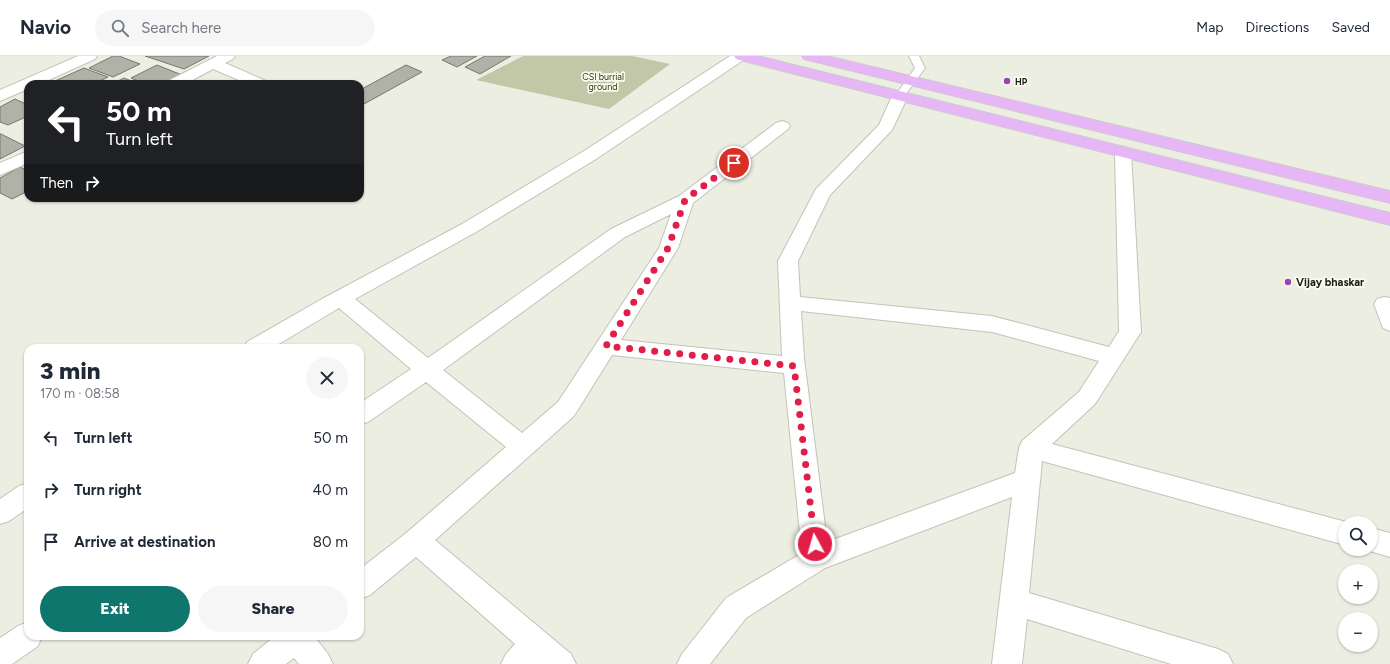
<!DOCTYPE html>
<meta charset="utf-8">
<style>
body{margin:0;font-family:Figtree,sans-serif;background:#f6f6f7;color:#1f2937;height:100vh;display:flex;flex-direction:column;font-size:15px;white-space:nowrap}
*{box-sizing:border-box;margin:0}
p{font-size:13px;color:#747a83}
.icon{flex:none;width:22px;height:22px;fill:none;stroke:currentColor;stroke-width:2;stroke-linecap:round;stroke-linejoin:round}
.map{position:relative;flex:1;overflow:hidden}
.sheet{position:absolute;left:24px;top:288px;width:340px;height:296px;display:flex;flex-direction:column;background:#fff;border-radius:12px;box-shadow:0 1px 3px #0004}
.sheet>*{flex:none}
.banner{position:absolute;left:24px;top:24px;width:340px;height:122px;border-radius:12px;box-shadow:0 1px 3px #0004;background:#202124;color:#fff;overflow:hidden}
.fabs{position:absolute;left:1338px;top:460px;display:grid;gap:8px}
.fabs a{display:grid;place-items:center;width:40px;height:40px;border-radius:50%;background:#fff;box-shadow:0 1px 3px #0004;font-size:20px}
.pin{position:absolute;display:grid;place-items:center;width:34px;height:34px;color:#fff;margin:-17px;border:2px solid #fff;border-radius:50%;box-shadow:0 1px 4px #0007}
.me{position:absolute;width:44px;margin:-22px;rotate:354deg;stroke-linejoin:round;filter:drop-shadow(0 0 3px #0008)}
.turn{display:flex;align-items:center;gap:14px;height:84px;padding:0 16px;font-size:18px}
.turn .icon{width:52px;height:52px;stroke-width:2.5}
.turn b{display:block;font-size:28px;line-height:34px}
.then{display:flex;align-items:center;height:38px;padding:0 16px;background:#0003;gap:8px;font-size:15px}
.round{display:grid;place-items:center;flex:none;width:42px;height:42px;border-radius:21px;background:#f6f6f7}
.summary{display:flex;align-items:center;justify-content:space-between;height:68px;padding:0 16px}
h1{font-size:24px;font-weight:800;line-height:30px}
.cta{display:flex;gap:8px;margin-top:auto;padding:8px 16px}
.cta a{flex:1;height:46px;border-radius:24px;background:#0f766e;color:#fff;font-size:16px;font-weight:800;line-height:46px;text-align:center}
.cta a+a{background:#f6f6f7;color:#1f2937}
ul{padding:0;list-style:none}
li{display:flex;align-items:center;gap:12px;height:52px;padding:0 16px}
li div{flex:1}
li b{display:block;font-size:15px}
li em{font-style:normal}
header{display:flex;align-items:center;gap:24px;box-sizing:border-box;height:56px;padding:0 20px;background:#fff;border-bottom:1px solid #e0e1e3}
header strong{font-size:19px}
nav{display:flex;gap:22px;margin-inline-start:auto;font-size:14px}
.search{width:280px;height:36px;background:#f6f6f7;display:flex;align-items:center;gap:10px;box-sizing:border-box;padding:0 14px;border-radius:22px;color:#747a83;font-size:15px}
.map>svg:first-child{display:block}
.green{fill:#c1c7a7}
.building{fill:#b0b2a7;stroke:#75786d}
.lines{fill:none;stroke-linecap:round;stroke-linejoin:round}
.service-casing{stroke:#c1c4b8;stroke-width:2}
.minor-casing{stroke:#c1c4b8;stroke-width:2}
.trunk-casing{stroke:#cdcdcc;stroke-width:2}
.service{fill:#fff;fill-rule:evenodd}
.minor{fill:#fff;fill-rule:evenodd}
.trunk{fill:#e6b6f6;fill-rule:evenodd}
.route{stroke:#e11d48;stroke-width:7;stroke-dasharray:0 12.6}
.poi-dot{fill:#9844b2;stroke:#f9fcef;stroke-width:1.5}
.labels{text-anchor:middle;dominant-baseline:central;stroke-width:3.5;stroke-linejoin:round;paint-order:stroke}
.far-park-label{font-size:9px;fill:#2e3401;stroke:#f9fcef}
.far-poi-label{font-size:9px;font-weight:bold;fill:#1a1b16;stroke:#f9fcef;text-anchor:start}
.poi-label{font-size:11px;font-weight:bold;fill:#1a1b16;stroke:#f9fcef;text-anchor:start}
</style>
<header>
<strong>Navio</strong>
<div class="search"><svg class="icon" aria-label="search" viewBox="0 0 24 24"><circle cx="10" cy="10" r="6"/><path d="M15 15l6 6"/></svg>Search here</div>
<nav><a>Map</a><a>Directions</a><a>Saved</a></nav>
</header>
<div class="map">
<svg width="1390" height="608" viewBox="0 0 1390 608">
<rect width="100%" height="100%" fill="#eceee2"/>
<polygon class="green" points="523,0 632,0 670,8 609,53 476,24"/>
<g class="building">
<polygon points="113,0 119,0 140,8 113,21 89,12"/>
<polygon points="145,0 209,0 184,13"/>
<polygon points="451,0 477,0 457,11 442,4"/>
<polygon points="485,0 511,0 480,18 465,11"/>
<polygon points="157,9 182,19 164,28 145,28 131,22"/>
<polygon points="406,9 422,16 364,48 360,46 360,34"/>
<polygon points="84,12 108,21 94,28 62,28 55,25"/>
<polygon points="124,22 139,28 112,28"/>
<polygon points="15,43 28,49 28,60 8,69 0,66 0,51"/>
<polygon points="0,78 1,78 25,90 0,103"/>
<polygon points="20,111 28,115 28,135 12,143 0,137 0,122"/>
</g>
<g class="lines">
<g class="service-casing">
<polygon id="service" points="909,0 919,0 925,12 903,42 897,42 895,40 915,12"/>
</g>
<g class="minor-casing">
<g id="minor">
<polygon points="78,0 97,0 95,3 40,28 28,28 28,33 0,45 0,34"/>
<polygon points="217,0 235,0 233,3 225,7 266,25 269,28 248,28 213,13 185,28 165,28 168,25"/>
<path d="M730 0H747L745 3 596 103 476 176 355 243 428 302 611 173 679 140 776 67 782 65 788 67 790 70 788 73 693 147 678 192 621 284 782 300 778 205 816 133 879 69 892 40 895 37 900 35 905 37 908 40 892 74 830 139 798 205 800 241 992 260 1109 291 1119 275 1115 96 1117 92 1123 91 1129 92 1131 96 1141 276 1095 348 1052 388 1350 467H1345V489L1042 405 1029 537 1218 593 1228 598 1233 608H1171L1027 563 1022 608H992L1012 441 825 512 746 562 710 608H677L682 598 726 542 802 497 784 317 612 299 574 360 435 484 571 598 576 608H501L506 598 515 588 416 501 370 539 360 543V513L405 478 506 391 426 326 368 366 360 368V347L411 313 339 252 272 292H244L247 286 322 243 462 168 584 95ZM671 158 659 192 558 346 522 377 443 314 625 181ZM801 255 992 276 1099 305 1079 336 1022 385 1019 392 1015 417 827 486 804 302Z"/>
<polygon points="28,95 28,107 0,119 0,107"/>
<polygon points="1384,241 1390,242 1390,275 1383,272 1374,248 1377,243"/>
<polygon points="28,427 28,452 9,465 0,468 0,443 19,430"/>
<polygon points="1371,472 1390,477 1390,501 1363,493 1371,493"/>
<polygon points="28,566 28,580 42,580 38,590 12,608 0,608 0,582 18,570"/>
<polygon points="275,580 314,580 328,598 333,608 299,608 294,602 286,608 248,608 253,598"/>
</g>
</g>
<g class="trunk-casing">
<g id="trunk">
<polygon points="734,0 758,0 1390,157 1390,169 736,3"/>
<polygon points="802,0 827,0 1390,135 1390,147 804,3"/>
</g>
</g>
<use href="#service" class="service"/>
<use href="#minor" class="minor"/>
<use href="#trunk" class="trunk"/>
</g>
<g class="lines">
<polyline class="route" points="734,107 685,144 668,192 606,290 794,310 815,488"/>
</g>
<g class="poi-dot">
<circle cx="1007" cy="25" r="4"/>
<circle cx="1288" cy="226" r="4"/>
</g>
<g class="labels">
<g class="far-park-label">
<text x="603" y="20">CSI burrial<tspan x="603" dy="10">ground</tspan></text>
</g>
<g class="far-poi-label">
<text x="1015" y="25">HP</text>
</g>
<g class="poi-label">
<text x="1296" y="226">Vijay bhaskar</text>
</g>
</g>
</svg>
<div class="fabs">
<a><svg class="icon" aria-label="search" viewBox="0 0 24 24"><circle cx="10" cy="10" r="6"/><path d="M15 15l6 6"/></svg></a>
<a>+</a>
<a>−</a>
</div>
<div class="pin" style="left:734px;top:107px;background:#d93025"><svg class="icon" aria-label="arrive" viewBox="0 0 24 24"><path d="M6 21V4h12l-3 4 3 4H6"/></svg></div>
<svg class="me" style="left:815px;top:488px" viewBox="-20 -20 40 40"><circle r="17" fill="#e11d48" stroke="#fff" stroke-width="3"/><path d="M0-11L8 9 0 5-8 9z" fill="#fff"/></svg>
<div class="banner">
<div class="turn"><svg class="icon" aria-label="left" viewBox="0 0 24 24"><path d="M17 20v-9H6M10 6l-5 5 5 5"/></svg><div><b>50 m</b>Turn left</div></div>
<div class="then">Then<svg class="icon" aria-label="right" viewBox="0 0 24 24"><path d="M7 20v-9h11M14 6l5 5-5 5"/></svg></div>
</div>
<section class="sheet">
<div class="summary"><div><h1>3 min</h1><p>170 m · 08:58</p></div><a class="round"><svg class="icon" aria-label="close" viewBox="0 0 24 24"><path d="M6 6l12 12M18 6L6 18"/></svg></a></div>
<ul>
<li><svg class="icon" aria-label="left" viewBox="0 0 24 24"><path d="M17 20v-9H6M10 6l-5 5 5 5"/></svg><div><b>Turn left</b></div><em>50 m</em></li>
<li><svg class="icon" aria-label="right" viewBox="0 0 24 24"><path d="M7 20v-9h11M14 6l5 5-5 5"/></svg><div><b>Turn right</b></div><em>40 m</em></li>
<li><svg class="icon" aria-label="arrive" viewBox="0 0 24 24"><path d="M6 21V4h12l-3 4 3 4H6"/></svg><div><b>Arrive at destination</b></div><em>80 m</em></li>
</ul>
<div class="cta"><a>Exit</a><a>Share</a></div>
</section>
</div>
